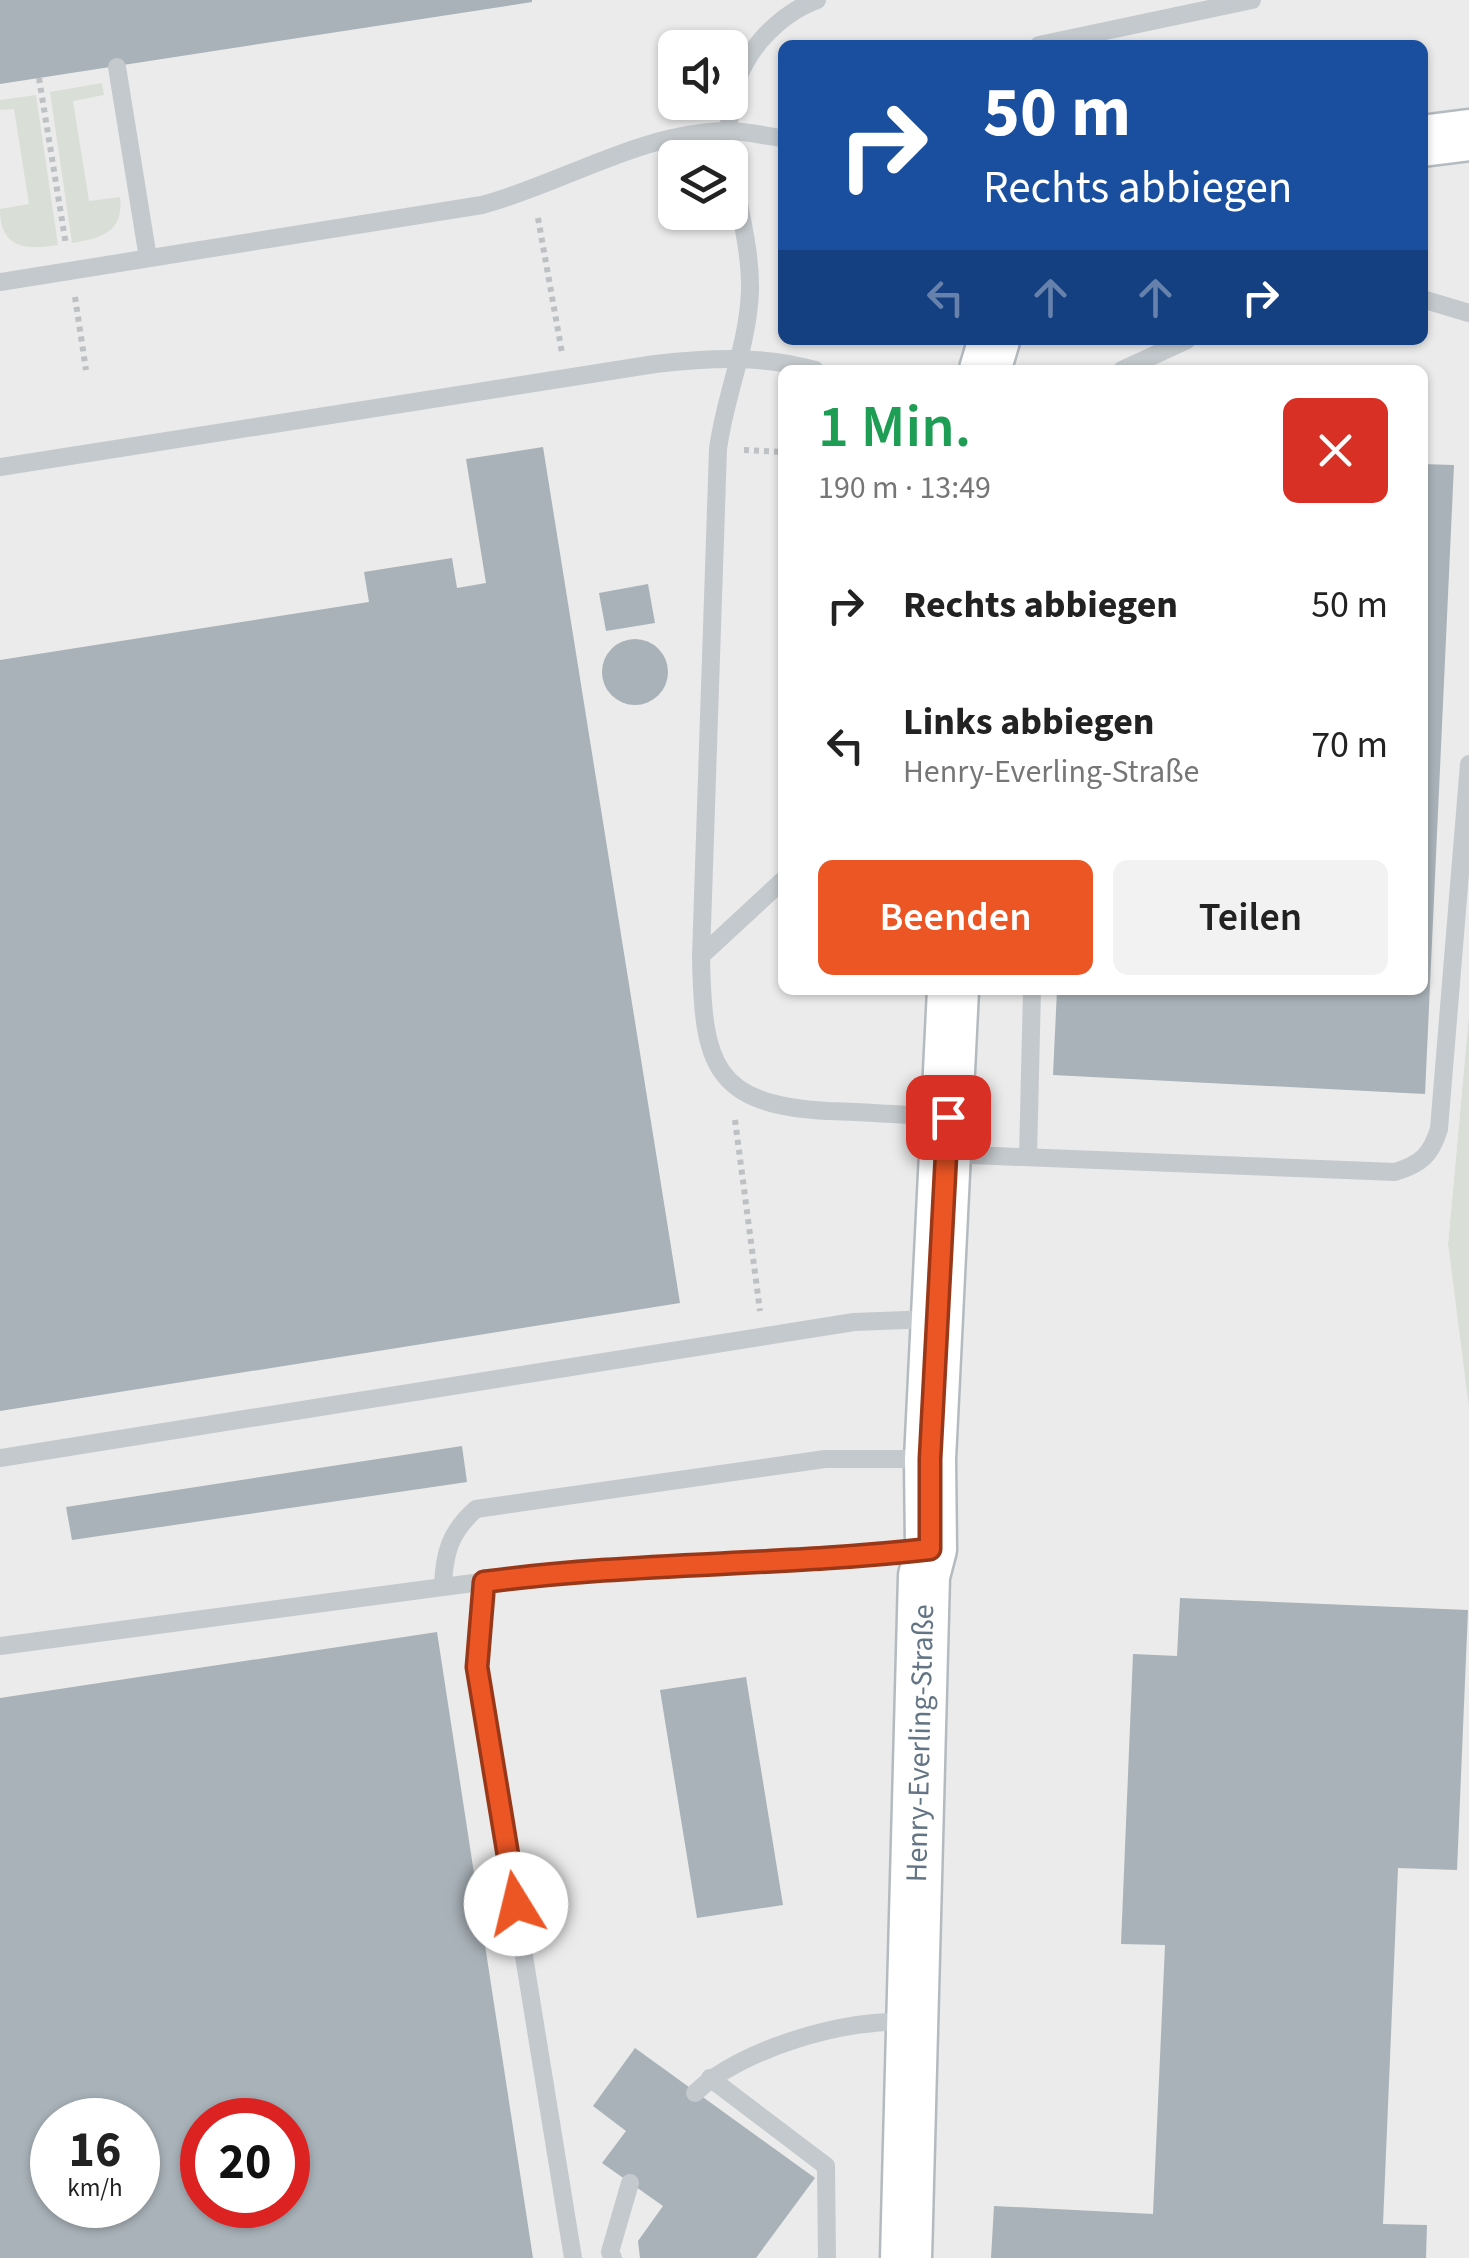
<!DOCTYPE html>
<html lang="de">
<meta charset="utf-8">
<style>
body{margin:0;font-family:"Source Sans 3",sans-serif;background:#f2f2f2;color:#222;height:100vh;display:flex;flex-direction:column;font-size:38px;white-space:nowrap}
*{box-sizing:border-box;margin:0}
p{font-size:32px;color:#767676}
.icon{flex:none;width:55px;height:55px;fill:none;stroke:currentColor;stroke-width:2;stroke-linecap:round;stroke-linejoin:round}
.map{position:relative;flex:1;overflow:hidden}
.panel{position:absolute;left:778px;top:365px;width:650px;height:630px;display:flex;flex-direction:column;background:#fff;border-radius:15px;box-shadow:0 2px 8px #0004}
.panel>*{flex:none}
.guide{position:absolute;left:778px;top:40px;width:650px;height:305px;border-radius:15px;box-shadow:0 2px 8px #0004;background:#1a4fa0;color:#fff;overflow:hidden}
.controls{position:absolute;left:658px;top:30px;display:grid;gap:20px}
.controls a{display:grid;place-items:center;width:90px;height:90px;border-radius:15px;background:#fff;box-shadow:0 2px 8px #0004;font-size:50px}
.speed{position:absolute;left:30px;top:2098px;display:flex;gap:20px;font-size:50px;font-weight:700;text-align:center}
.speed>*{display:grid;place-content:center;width:130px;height:130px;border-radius:50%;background:#fff;box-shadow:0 2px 8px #0004;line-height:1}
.speed small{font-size:25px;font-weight:400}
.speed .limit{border:15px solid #d22;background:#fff;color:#111}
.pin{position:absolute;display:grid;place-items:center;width:85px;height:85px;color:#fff;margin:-42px;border-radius:20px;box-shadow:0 5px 15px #0006}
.me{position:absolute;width:110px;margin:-55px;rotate:351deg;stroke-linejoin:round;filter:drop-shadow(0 0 8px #0008)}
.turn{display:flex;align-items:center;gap:35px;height:210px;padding:0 40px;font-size:45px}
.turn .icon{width:130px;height:130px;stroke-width:2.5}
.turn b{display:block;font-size:70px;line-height:85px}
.lanes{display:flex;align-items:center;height:95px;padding:0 40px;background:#0003;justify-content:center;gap:50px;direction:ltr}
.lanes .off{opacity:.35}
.round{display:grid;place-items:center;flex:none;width:105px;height:105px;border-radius:15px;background:#f2f2f2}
.summary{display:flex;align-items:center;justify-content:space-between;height:170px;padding:0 40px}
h1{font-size:60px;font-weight:600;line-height:75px;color:#1e9e55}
.primary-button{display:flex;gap:20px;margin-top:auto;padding:20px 40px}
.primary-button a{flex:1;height:115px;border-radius:15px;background:#ec5625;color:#fff;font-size:40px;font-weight:600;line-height:115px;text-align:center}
.primary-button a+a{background:#f2f2f2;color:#222}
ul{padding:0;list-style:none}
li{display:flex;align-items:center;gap:30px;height:140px;padding:0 40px}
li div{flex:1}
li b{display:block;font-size:38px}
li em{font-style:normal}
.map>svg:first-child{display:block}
.built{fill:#eaebea;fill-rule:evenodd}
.green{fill:#d9dfd6}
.building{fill:#a9b2b9;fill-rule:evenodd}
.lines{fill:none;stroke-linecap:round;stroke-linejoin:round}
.secondary-casing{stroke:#b4bbc0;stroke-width:55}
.path{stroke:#bec1c4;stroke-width:6;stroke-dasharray:5 5;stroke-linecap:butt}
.lane{stroke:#c4c9cd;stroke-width:18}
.secondary{stroke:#fff;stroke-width:50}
.route-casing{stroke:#993818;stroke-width:25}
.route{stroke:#ec5625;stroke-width:18}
.labels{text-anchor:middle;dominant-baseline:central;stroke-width:10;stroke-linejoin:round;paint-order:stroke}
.street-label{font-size:30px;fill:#637584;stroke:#fff}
</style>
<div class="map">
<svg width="1469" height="2258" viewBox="0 0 1469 2258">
<rect width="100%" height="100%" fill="#f9faf7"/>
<path class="built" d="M0 0H1469V1014L1448 1244 1469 1409V2258H0ZM782 45H1422V340H782ZM675 48H730V102H675ZM675 158H730V212H675ZM782 370H1422V990H782ZM52 2120H138V2205H52ZM202 2120H288V2205H202Z"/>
<g class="green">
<path d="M102 83 104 95 73 101 89 201 120 197C124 232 102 238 72 243L50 92Z"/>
<path d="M36 95 58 245C26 250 0 249 0 209L29 204 14 109 0 110V100Z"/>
<polygon points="1469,1014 1469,1409 1448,1244"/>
</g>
<g class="building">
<polygon points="0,0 532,0 532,2 0,84"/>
<polygon points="543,447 680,1303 0,1411 0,660 369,602 364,572 452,558 457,588 486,583 466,459"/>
<polygon points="1422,464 1454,465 1425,1094 1053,1075 1057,990 1422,990"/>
<polygon points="648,584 655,623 606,631 599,593"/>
<circle cx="635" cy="672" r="33"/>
<polygon points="462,1446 467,1482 72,1540 66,1507"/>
<polygon points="1180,1598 1468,1610 1457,1870 1398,1868 1383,2224 1427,2225 1426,2258 991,2258 994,2206 1153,2214 1165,1945 1121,1944 1133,1654 1177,1656"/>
<path d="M437 1632 533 2258H0V1698ZM52 2120H138V2205H52ZM202 2120H288V2205H202Z"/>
<polygon points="746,1677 783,1905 697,1918 660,1690"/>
<polygon points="635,2048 815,2178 756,2258 640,2258 638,2241 663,2206 602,2163 626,2131 593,2106"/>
</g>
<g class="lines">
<g class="secondary-casing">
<g id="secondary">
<polyline points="1422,141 1469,135"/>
<polyline points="985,370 994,340"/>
<path id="s1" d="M906 2258 924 1576 931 1549 930 1459 953 990"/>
</g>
</g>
<g class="path">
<polyline points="39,78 66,245"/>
<polyline points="538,218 562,353"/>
<polyline points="75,297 86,370"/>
<polyline points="744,450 782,452"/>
<polyline points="735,1120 760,1311"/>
</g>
<g class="lane">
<polyline points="1039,45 1252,0"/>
<polyline points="117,67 148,258"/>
<path d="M0 282 482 205C564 183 641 132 728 131 746 131 765 136 782 138"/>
<polyline points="1422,299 1469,313"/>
<polyline points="1122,370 1187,340"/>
<path d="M0 467 655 364C709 358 762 355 815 370"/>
<path d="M782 881 701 956C703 1063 712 1105 828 1111 866 1112 905 1115 943 1117"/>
<path d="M701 956 718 449C725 395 748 346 750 291 752 204 695 118 761 40 776 23 795 8 817 0"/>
<path d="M946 1154 1395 1172C1421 1164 1431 1155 1439 1129L1469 764"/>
<polyline points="1028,1157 1032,990"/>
<polyline points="0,1458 854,1322 932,1319"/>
<polyline points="484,1581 477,1667 573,2258"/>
<path d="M443 1587C444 1553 450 1532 476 1509L825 1459H929"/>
<polyline points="0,1646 556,1572 925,1550"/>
<polyline points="710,2078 826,2166 827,2258"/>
<path d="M695 2093C740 2049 847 2018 909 2022"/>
<polyline points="613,2258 610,2252 630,2183"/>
</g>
<use href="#secondary" class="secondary"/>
</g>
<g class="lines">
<g class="route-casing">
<path id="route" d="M516 1904 477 1667 484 1582C632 1562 782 1566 930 1549V1459L948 1117"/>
</g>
<use href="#route" class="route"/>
</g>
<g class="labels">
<g class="street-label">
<text stroke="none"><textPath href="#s1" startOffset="515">Henry-Everling-Straße</textPath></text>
</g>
</g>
</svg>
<div class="controls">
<a><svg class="icon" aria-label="sound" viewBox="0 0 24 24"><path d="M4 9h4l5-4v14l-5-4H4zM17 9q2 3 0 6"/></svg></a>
<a><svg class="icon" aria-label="layers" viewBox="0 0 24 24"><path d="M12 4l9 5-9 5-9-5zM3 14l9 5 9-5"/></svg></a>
</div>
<div class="speed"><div>16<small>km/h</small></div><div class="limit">20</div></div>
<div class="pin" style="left:948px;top:1117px;background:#d93025"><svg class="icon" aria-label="arrive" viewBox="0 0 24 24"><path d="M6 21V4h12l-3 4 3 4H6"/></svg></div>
<svg class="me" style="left:516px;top:1904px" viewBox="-20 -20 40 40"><circle r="19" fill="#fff"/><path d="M0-13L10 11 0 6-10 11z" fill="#ec5625"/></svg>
<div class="guide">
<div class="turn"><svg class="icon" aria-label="right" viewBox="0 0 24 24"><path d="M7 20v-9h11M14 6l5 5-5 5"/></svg><div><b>50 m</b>Rechts abbiegen</div></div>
<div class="lanes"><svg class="icon off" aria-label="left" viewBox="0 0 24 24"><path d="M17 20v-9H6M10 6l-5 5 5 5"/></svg><svg class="icon off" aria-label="ahead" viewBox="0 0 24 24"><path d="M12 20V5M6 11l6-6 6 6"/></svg><svg class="icon off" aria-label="ahead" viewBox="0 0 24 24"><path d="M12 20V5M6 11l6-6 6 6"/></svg><svg class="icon" aria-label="right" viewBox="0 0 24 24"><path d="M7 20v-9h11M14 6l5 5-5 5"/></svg></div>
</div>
<section class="panel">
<div class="summary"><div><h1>1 Min.</h1><p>190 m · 13:49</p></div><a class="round" style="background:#d93025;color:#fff"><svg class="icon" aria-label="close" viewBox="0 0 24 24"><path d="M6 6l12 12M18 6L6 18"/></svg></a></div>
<ul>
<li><svg class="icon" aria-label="right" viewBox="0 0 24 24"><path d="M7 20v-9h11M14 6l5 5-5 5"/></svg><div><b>Rechts abbiegen</b></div><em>50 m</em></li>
<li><svg class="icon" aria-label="left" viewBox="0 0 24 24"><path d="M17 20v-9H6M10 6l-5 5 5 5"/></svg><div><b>Links abbiegen</b><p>Henry-Everling-Straße</p></div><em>70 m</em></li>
</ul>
<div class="primary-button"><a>Beenden</a><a>Teilen</a></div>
</section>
</div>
